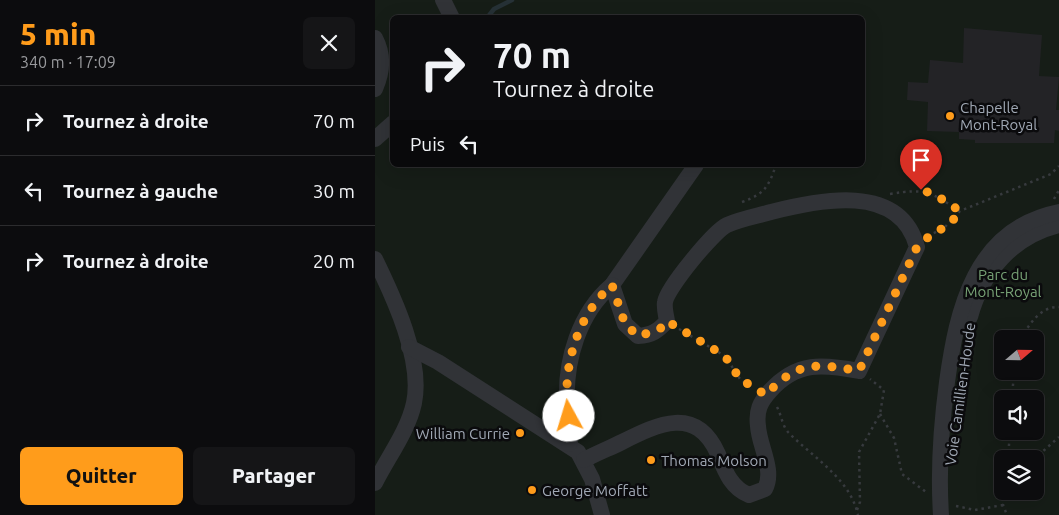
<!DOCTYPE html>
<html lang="fr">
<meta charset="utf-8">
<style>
body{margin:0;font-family:Ubuntu,sans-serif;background:#151517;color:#f1f3f6;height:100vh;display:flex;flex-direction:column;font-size:19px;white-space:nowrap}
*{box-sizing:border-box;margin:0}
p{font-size:16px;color:#9a9b9e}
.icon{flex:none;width:28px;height:28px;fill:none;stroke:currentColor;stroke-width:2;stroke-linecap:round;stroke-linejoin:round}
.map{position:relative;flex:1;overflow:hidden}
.details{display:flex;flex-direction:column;background:#0c0c0e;width:375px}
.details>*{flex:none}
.top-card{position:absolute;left:15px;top:15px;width:475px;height:152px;border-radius:8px;box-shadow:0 5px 20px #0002,0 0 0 1px #2c2c2e;background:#0c0c0e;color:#f1f3f6;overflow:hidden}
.needle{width:32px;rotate:70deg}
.buttons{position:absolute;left:619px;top:330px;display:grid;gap:10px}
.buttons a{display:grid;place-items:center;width:50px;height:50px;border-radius:8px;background:#0c0c0e;box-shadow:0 5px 20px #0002,0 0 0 1px #2c2c2e;font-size:25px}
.pin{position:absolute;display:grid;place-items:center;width:42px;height:42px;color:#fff;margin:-51px -21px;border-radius:50% 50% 50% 0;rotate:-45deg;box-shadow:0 0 5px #0007}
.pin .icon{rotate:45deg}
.me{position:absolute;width:55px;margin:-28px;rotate:354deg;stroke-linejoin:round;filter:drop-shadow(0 0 4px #0008)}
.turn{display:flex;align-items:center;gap:18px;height:105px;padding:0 20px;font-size:22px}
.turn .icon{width:65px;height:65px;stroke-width:2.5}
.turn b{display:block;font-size:35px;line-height:42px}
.then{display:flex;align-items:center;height:48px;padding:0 20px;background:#0003;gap:10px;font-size:19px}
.round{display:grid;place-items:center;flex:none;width:52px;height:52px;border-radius:8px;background:#151517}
.head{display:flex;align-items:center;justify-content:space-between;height:85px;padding:0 20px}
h1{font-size:30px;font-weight:800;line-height:38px;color:#ff9c1b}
.cta{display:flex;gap:10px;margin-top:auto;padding:10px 20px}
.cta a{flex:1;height:58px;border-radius:8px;background:#ff9c1b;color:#111;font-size:20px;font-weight:800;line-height:58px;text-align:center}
.cta a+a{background:#151517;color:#f1f3f6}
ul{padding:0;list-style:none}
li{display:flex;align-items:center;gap:15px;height:70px;padding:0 20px;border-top:1px solid #2c2c2e}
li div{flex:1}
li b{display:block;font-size:19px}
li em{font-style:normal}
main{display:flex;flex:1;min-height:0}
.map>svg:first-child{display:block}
.green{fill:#161d17;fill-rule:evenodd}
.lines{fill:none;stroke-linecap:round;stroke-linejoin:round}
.stream{stroke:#263136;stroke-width:4.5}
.building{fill:#232326}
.path{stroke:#373a3e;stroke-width:2.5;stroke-dasharray:2.5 4;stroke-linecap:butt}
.minor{stroke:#313337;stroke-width:16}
.route{stroke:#ff9c1b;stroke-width:9;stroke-dasharray:0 16.2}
.poi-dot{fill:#ff9c1b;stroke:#0b0b0d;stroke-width:2}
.labels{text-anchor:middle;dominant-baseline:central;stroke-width:5;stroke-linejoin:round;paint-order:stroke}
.poi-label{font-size:15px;fill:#a0a8b4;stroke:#0b0b0d;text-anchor:start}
.park-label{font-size:15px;fill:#77a175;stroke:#0b0b0d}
.street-label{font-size:15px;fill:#a0a8b4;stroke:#0b0b0d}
</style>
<main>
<section class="details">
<div class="head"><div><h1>5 min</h1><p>340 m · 17:09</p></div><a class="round"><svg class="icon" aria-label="close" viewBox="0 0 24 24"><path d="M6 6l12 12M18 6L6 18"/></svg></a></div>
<ul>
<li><svg class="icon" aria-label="right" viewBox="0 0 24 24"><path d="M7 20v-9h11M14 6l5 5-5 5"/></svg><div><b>Tournez à droite</b></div><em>70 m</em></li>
<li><svg class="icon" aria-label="left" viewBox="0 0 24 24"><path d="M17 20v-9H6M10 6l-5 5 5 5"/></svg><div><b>Tournez à gauche</b></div><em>30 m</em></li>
<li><svg class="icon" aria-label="right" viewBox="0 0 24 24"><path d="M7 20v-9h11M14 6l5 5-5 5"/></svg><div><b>Tournez à droite</b></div><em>20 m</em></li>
</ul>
<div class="cta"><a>Quitter</a><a>Partager</a></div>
</section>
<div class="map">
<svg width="684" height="515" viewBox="0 0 684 515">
<rect width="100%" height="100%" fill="#101012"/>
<path class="green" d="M0 0H684V515H0ZM18 18H488V165H18ZM628 339H660V371H628ZM628 399H660V431H628ZM628 459H660V491H628Z"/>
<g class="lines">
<polyline class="stream" points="112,18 119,9 137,0"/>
</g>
<polygon class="building" points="589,28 667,35 664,76 684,77 681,110 684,110 684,131 680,130 679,143 600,143 600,140 584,139 584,132 552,131 553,102 532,100 533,82 553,83 555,60 588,63"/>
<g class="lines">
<g class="path">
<path d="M515 194C551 188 555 192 585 211"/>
<polyline points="679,199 684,190"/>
<path d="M367 202C389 194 393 188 401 165"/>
<polyline points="553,236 569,228 585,211 676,174 684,166"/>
<polyline points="304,329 350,356 365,379 378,389"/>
<path d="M646 339C654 324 666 306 684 307"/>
<polyline points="637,399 639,371"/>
<path d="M402 407C406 414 407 425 413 432 437 457 475 478 483 515"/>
<polyline points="505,414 519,438 527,474 551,492"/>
<polyline points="633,459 635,431"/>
<polyline points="651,459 666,453 684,437"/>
<polyline points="630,491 628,505 632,515"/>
<polyline points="581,506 600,510 628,505"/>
<polyline points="482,510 485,502 484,452 505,414 509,390 495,379"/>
</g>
<g class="minor">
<polyline points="68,0 77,18"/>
<path d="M0 38C9 55 8 71 0 89"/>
<polyline points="0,139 18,123"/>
<path d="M0 259C19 298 48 360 39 403 33 431 13 457 0 483"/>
<path d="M595 317C607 272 638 236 684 225"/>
<polyline points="34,347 63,362 203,452 217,479 227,515"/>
<path d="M194 444C199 431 193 417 192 403 190 360 204 313 237 285L321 165"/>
<path d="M209 460C222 453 235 448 247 442 283 424 321 405 343 454 350 471 356 488 374 495L390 489C400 470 384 446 383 426 381 411 385 402 395 391 422 361 448 364 484 371L542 247C525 182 443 200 396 212 382 216 365 219 352 225 339 231 292 288 290 302 289 308 291 315 292 321 283 331 277 335 263 336L250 324 237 285"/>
<path d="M566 515C563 470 566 427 572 382 582 310 599 229 684 212"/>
</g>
</g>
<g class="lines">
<path class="route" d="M194 416C186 371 201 316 237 285L250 324 263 336 284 330 292 321 350 356 365 379 391 395C422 361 441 363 484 371L542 247 559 232 569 228 580 218 585 211 559 194 546 190"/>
</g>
<g class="poi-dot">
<circle cx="575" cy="116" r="5"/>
<circle cx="145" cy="433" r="5"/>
<circle cx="276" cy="460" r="5"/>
<circle cx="157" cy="490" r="5"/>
</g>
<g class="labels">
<g class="poi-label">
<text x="585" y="107">Chapelle<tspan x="585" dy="17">Mont-Royal</tspan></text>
<text x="135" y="433" text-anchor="end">William Currie</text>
<text x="286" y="460">Thomas Molson</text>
<text x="167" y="490">George Moffatt</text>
</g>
<g class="park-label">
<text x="628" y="274">Parc du<tspan x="628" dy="17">Mont-Royal</tspan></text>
</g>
<g class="street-label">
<text transform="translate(585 394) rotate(-82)">Voie Camillien-Houde</text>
</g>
</g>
</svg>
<div class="buttons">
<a><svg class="needle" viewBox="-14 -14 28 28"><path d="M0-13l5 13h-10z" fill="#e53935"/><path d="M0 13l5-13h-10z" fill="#9a9b9e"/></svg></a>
<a><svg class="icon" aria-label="sound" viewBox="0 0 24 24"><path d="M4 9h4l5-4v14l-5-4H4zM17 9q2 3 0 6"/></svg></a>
<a><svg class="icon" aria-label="layers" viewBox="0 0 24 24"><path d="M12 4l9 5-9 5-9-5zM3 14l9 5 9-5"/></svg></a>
</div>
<div class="pin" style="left:546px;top:190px;background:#d93025"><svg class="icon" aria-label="arrive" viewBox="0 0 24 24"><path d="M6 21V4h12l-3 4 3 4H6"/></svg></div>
<svg class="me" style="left:194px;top:416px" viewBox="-20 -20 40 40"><circle r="19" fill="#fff"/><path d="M0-13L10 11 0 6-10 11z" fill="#ff9c1b"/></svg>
<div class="top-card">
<div class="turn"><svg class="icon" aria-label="right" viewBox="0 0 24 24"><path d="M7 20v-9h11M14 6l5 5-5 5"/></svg><div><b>70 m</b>Tournez à droite</div></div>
<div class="then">Puis<svg class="icon" aria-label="left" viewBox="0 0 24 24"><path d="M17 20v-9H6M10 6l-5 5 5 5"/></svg></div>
</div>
</div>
</main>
